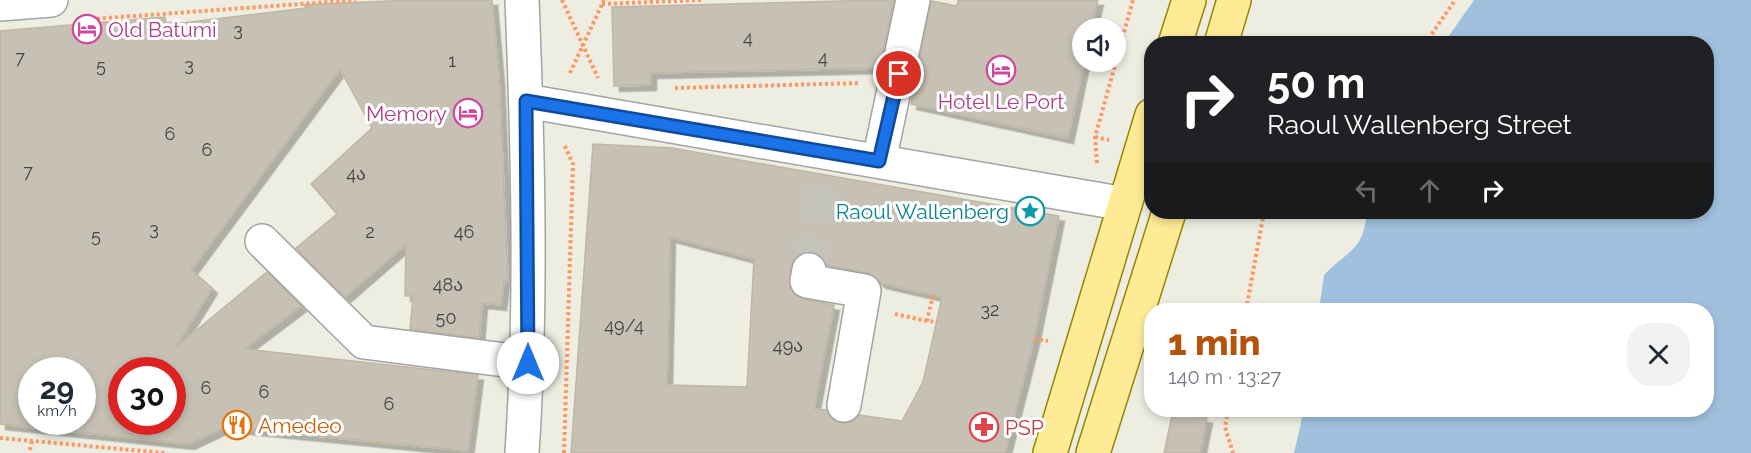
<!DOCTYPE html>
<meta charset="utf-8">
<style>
body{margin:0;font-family:Raleway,"Noto Sans Georgian",sans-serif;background:#f2f2f3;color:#1f2937;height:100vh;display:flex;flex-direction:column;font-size:22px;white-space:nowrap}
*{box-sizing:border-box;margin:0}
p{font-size:20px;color:#747a83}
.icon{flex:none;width:33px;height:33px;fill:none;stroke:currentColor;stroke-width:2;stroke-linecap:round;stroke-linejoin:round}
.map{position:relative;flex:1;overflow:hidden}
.sheet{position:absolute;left:1144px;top:303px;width:570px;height:114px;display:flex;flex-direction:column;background:#fff;border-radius:24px;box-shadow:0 3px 9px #0003}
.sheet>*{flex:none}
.top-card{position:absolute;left:1144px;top:36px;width:570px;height:183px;border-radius:24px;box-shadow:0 3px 9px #0003;background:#202124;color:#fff;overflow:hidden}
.controls{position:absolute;left:1072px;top:18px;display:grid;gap:12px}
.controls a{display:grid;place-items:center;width:54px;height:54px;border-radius:50%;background:#fff;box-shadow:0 3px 9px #0003;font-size:30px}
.speed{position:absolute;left:18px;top:357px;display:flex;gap:12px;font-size:30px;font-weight:700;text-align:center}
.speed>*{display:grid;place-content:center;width:78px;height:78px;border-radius:50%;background:#fff;box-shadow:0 3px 9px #0003;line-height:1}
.speed small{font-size:15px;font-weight:400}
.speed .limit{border:9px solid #d22;background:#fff;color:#111}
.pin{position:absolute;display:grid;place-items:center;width:51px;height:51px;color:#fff;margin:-26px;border:3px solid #fff;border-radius:50%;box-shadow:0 2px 6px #0007}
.me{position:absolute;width:66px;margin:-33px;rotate:0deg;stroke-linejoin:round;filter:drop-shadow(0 0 4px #0008)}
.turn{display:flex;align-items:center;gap:21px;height:126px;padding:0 24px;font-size:27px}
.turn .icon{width:78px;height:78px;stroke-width:2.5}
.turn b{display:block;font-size:42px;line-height:51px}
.lanes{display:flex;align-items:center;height:57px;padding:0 24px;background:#0003;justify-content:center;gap:30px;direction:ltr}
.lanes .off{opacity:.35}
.round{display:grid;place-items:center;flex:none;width:63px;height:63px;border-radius:24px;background:#f2f2f3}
.headline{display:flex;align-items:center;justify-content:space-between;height:102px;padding:0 24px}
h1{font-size:36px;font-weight:800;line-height:45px;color:#b45309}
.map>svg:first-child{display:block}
.water{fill:#a0c1de}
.building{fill:#c6c0b5;stroke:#c0b7a3;stroke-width:1.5;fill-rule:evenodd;filter:url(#shadow)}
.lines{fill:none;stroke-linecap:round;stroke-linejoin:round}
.minor-tunnel{stroke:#c4c3ba;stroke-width:33;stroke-dasharray:33 16;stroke-linecap:butt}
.minor-casing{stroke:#a3a3a3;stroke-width:36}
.major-casing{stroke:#948600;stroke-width:36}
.path{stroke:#fe9762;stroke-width:4;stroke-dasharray:3 3;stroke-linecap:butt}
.minor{stroke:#fff;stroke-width:33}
.major{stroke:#ffea96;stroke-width:33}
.route-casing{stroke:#114b97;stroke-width:15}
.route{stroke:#1a73e8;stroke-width:10}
.labels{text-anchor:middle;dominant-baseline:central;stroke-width:6;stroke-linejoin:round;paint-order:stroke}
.number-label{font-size:18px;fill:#464542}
.hotel-label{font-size:21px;fill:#b23c85;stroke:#fff;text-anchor:start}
.culture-label{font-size:21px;fill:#0d838f;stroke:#fff;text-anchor:end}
.food-label{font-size:21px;fill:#c56008;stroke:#fff;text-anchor:start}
.health-label{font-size:21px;fill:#be3a42;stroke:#fff;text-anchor:start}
</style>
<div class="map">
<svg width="1751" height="453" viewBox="0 0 1751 453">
<defs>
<filter id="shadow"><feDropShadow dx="5.5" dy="5.5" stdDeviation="0" flood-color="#0004"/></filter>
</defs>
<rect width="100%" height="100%" fill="#eeede1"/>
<path class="water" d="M1474 0H1751V453H1294L1304 410H1707V310H1319L1324 275C1349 249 1363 252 1367 212H1707V44L1444 43Z"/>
<g class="building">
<path d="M410 0H492L499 78 508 281H504L501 305 482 303 479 338 410 329 413 296H405L406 244 345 297 296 248 337 214 311 184 372 128 340 69 191 270 212 288 175 348 267 272 301 306 244 349 478 375 468 451 225 427 189 444 0 424V31L165 17 166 25 306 8 304 5ZM32 370H82V422H32ZM122 370H172V422H122Z"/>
<polygon points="881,0 894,0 879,68 651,73 651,85 614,86 612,7"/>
<polygon points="958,0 1098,0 1091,28 1083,28 1084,62 1068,138 911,104 931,1 957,6"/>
<path d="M593 144 672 148 1059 216 1034 339 1005 453H571ZM670 237 754 259 747 387 667 385ZM803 252H812L821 255 827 265 868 273 881 283 942 297 923 382 902 421 859 415 851 422 841 423 832 419 826 410 814 409 834 305 803 299 795 295 790 288 791 266 795 257Z"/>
<polygon points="1173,411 1207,418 1200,453 1164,453"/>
</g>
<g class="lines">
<polyline class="minor-tunnel" points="809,270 824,174"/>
<g class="minor-casing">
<g id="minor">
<polyline points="0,4 51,0"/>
<polyline points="526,101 1125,204"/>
<polyline points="879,161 913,0"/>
<polyline points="262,241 364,342 528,363"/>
<polyline points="809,270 807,281 864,291 844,405"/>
<path d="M522 453C532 302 528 151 522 0"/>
</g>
</g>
<g class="major-casing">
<g id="major">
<polyline points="1175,44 1189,0"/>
<polyline points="1221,44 1234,0"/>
<polyline points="1050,453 1152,115"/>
<polyline points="1093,453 1169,212"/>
</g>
</g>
<g class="path">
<polyline points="562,0 598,78"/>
<polyline points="602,4 701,0"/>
<polyline points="79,20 356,0"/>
<polyline points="1425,44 1455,0"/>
<polyline points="1116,61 1133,0"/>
<polyline points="570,73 604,0"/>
<polyline points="675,88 860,83"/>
<polyline points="1095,137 1109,140"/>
<polyline points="1097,163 1095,137 1116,62"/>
<polyline points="933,295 927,321 937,322"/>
<polyline points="1246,310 1264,212"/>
<polyline points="895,314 927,321"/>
<polyline points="1034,339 1048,341"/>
<polyline points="1228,410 1225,427 1233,453"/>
<polyline points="0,438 165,453"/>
<polyline points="30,450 32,441"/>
<polyline points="564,453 573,164 564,144"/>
</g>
<use href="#minor" class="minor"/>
<use href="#major" class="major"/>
</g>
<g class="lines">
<g class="route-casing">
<polyline id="route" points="528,363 526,101 879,161 899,74"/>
</g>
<use href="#route" class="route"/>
</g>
<defs>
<g id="hotel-ring" transform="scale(1.5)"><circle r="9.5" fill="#fff" stroke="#d1479c" stroke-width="1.5"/><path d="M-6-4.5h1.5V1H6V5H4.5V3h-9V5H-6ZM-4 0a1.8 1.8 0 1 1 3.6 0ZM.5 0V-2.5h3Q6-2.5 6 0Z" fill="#d1479c"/></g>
<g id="sight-ring" transform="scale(1.5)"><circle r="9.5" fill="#fff" stroke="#0f9aa8" stroke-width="1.5"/><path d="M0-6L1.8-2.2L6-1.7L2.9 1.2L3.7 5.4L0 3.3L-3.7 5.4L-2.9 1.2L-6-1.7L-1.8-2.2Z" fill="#0f9aa8"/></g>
<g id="restaurant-ring" transform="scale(1.5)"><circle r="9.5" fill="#fff" stroke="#e8710a" stroke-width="1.5"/><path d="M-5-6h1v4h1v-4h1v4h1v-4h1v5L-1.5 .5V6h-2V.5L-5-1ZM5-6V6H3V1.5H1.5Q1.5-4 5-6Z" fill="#e8710a"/></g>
<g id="pharmacy-ring" transform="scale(1.5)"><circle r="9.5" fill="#fff" stroke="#e0444e" stroke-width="1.5"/><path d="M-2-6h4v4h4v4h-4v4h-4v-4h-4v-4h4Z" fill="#e0444e"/></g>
</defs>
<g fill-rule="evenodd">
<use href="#hotel-ring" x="87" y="29"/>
<use href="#hotel-ring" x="1001" y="70"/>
<use href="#hotel-ring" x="468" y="113"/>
<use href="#sight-ring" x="1030" y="211"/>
<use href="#restaurant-ring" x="237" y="425"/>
<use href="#pharmacy-ring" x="984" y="427"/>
</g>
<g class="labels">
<g class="number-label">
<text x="238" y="29">3</text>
<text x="748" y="37">4</text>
<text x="20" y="57">7</text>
<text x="823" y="57">4</text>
<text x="452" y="60">1</text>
<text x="189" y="64">3</text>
<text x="101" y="65">5</text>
<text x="170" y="133">6</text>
<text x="207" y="149">6</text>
<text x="28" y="171">7</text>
<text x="356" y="173">4ა</text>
<text x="154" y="228">3</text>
<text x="370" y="231">2</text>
<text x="464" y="231">46</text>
<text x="96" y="235">5</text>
<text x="448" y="284">48ა</text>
<text x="990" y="309">32</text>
<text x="446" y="317">50</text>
<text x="624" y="325">49/4</text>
<text x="788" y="345">49ა</text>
<text x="206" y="387">6</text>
<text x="264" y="391">6</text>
<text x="389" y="403">6</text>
</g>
<g class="hotel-label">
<text x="108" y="29">Old Batumi</text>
<text x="1001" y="101" text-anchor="middle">Hotel Le Port</text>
<text x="447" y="113" text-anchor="end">Memory</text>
</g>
<g class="culture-label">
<text x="1009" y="211">Raoul Wallenberg</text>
</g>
<g class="food-label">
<text x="258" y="425">Amedeo</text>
</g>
<g class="health-label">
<text x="1005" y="427">PSP</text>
</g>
</g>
</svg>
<div class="controls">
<a><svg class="icon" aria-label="sound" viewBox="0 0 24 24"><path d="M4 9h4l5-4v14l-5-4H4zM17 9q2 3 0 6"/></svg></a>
</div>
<div class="speed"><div>29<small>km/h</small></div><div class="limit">30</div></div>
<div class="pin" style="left:899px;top:74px;background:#d93025"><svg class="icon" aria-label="arrive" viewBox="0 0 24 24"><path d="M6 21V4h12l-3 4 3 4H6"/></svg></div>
<svg class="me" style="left:528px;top:363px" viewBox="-20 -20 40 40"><circle r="19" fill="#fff"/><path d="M0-13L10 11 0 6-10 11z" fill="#1a73e8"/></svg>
<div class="top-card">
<div class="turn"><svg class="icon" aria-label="right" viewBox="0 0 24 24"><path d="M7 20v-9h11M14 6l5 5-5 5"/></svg><div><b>50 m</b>Raoul Wallenberg Street</div></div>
<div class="lanes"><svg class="icon off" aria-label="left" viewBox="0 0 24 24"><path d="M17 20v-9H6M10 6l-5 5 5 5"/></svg><svg class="icon off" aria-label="ahead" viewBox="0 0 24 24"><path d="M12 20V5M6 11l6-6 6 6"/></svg><svg class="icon" aria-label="right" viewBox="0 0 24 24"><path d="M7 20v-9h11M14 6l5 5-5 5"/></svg></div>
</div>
<section class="sheet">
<div class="headline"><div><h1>1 min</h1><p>140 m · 13:27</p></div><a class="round"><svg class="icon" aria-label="close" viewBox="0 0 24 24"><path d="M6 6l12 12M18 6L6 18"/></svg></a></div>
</section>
</div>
